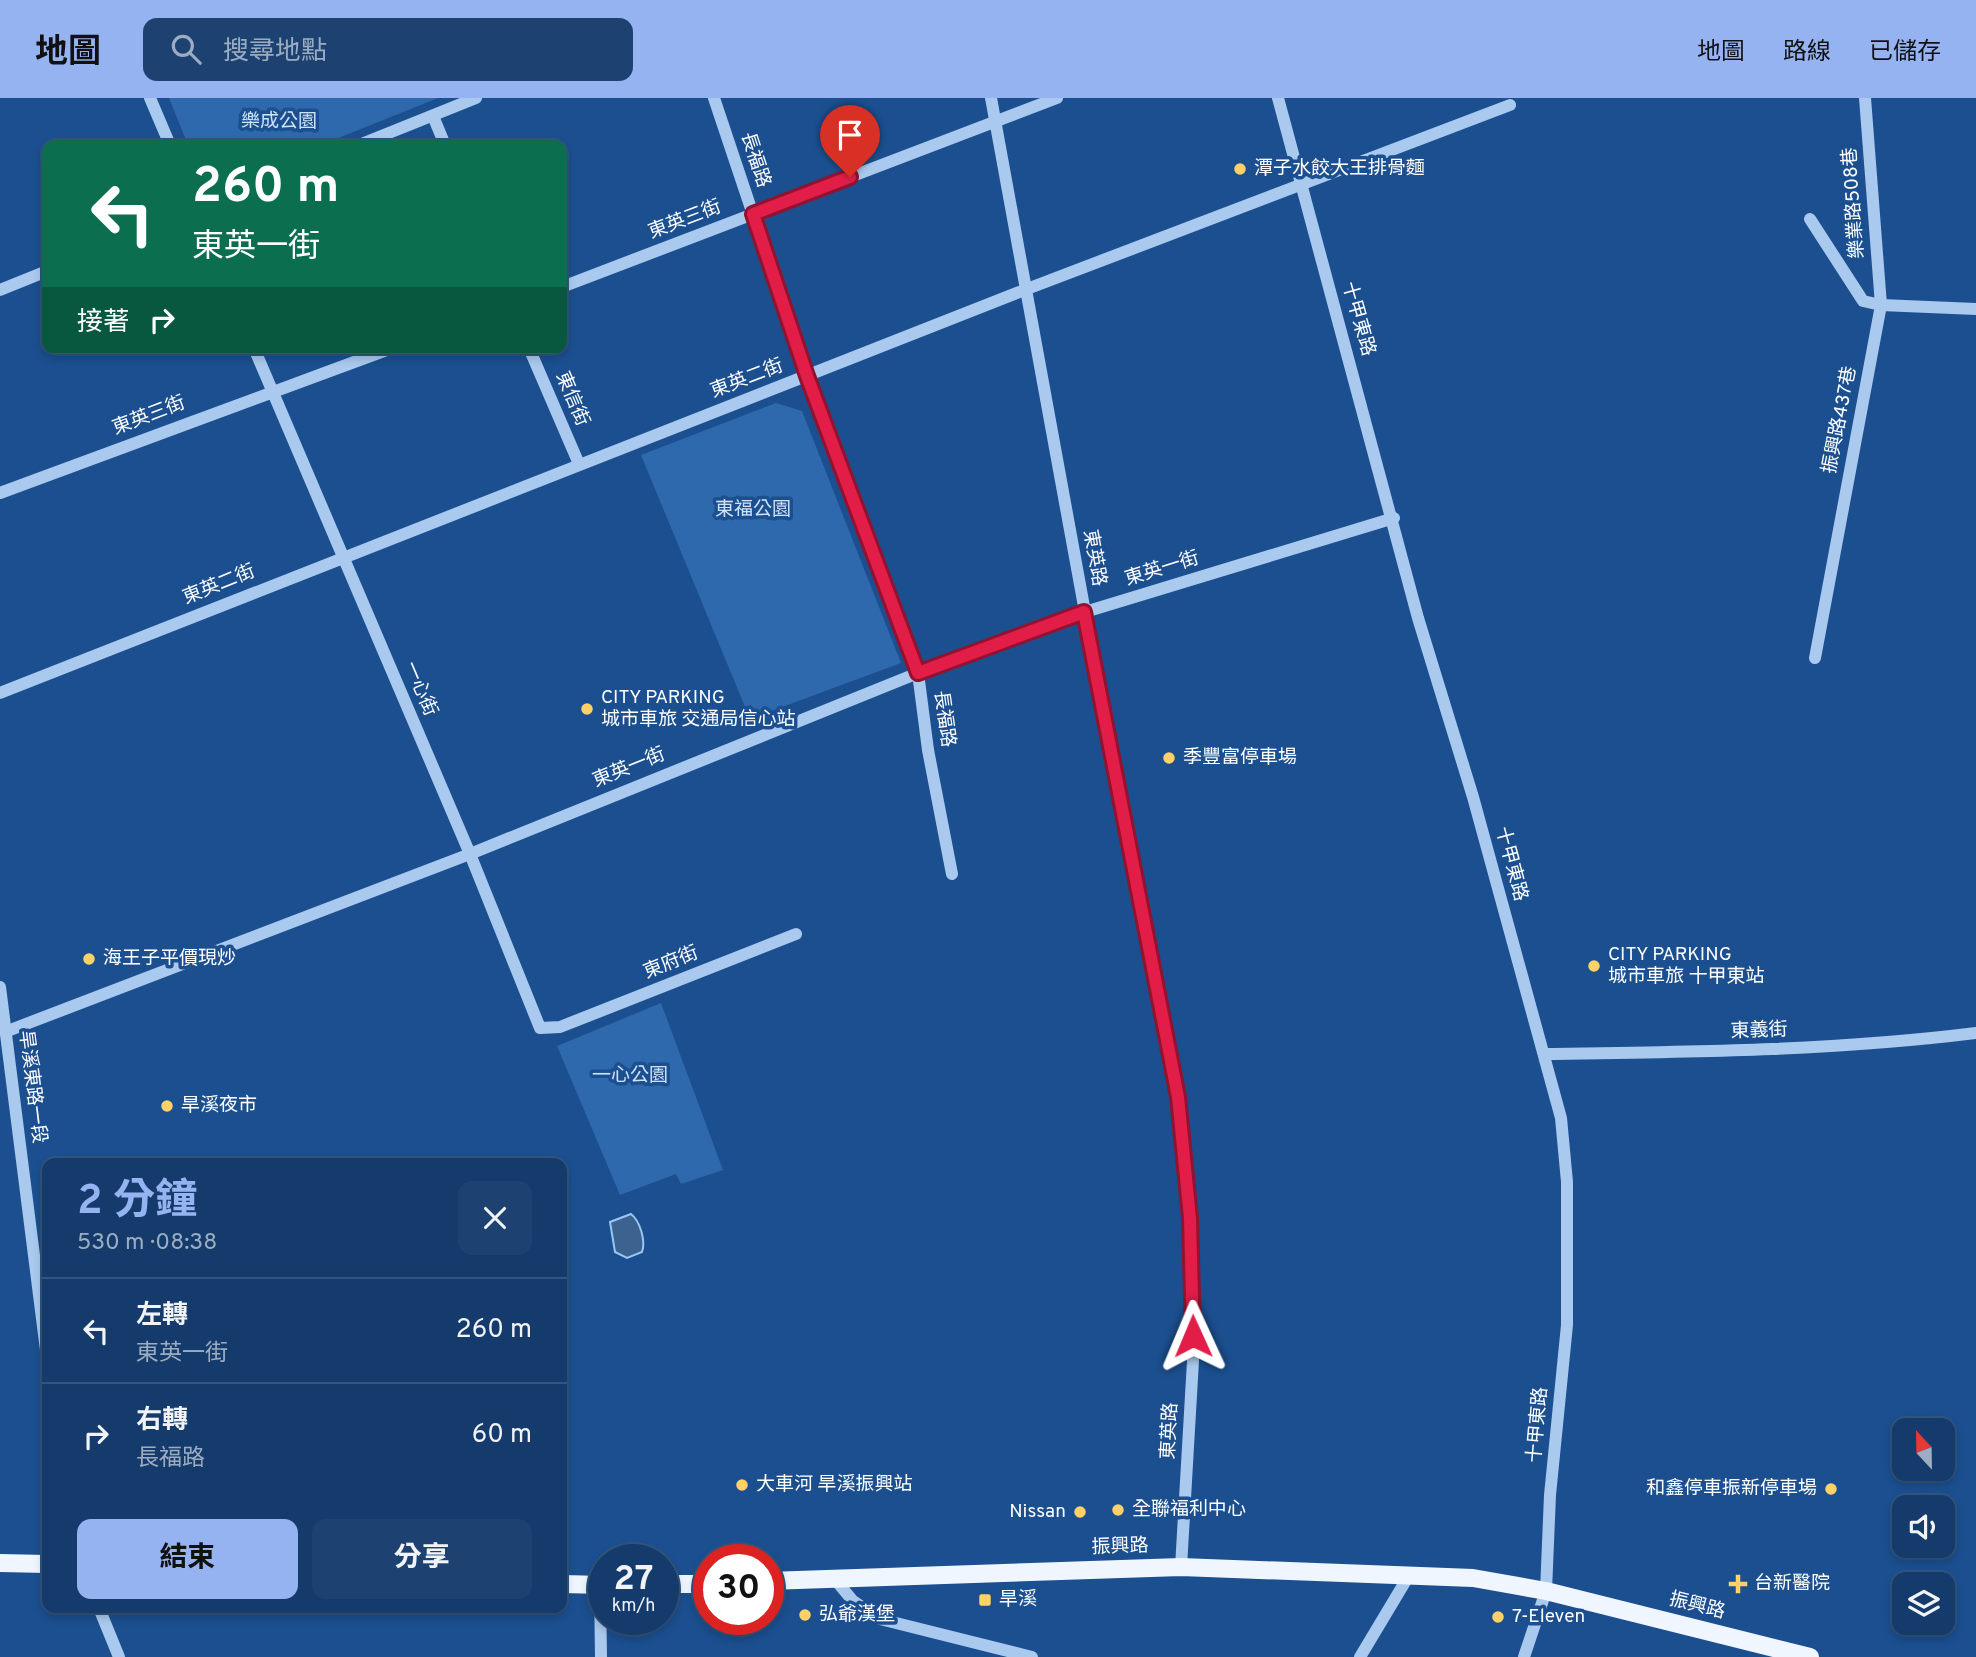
<!DOCTYPE html>
<html lang="zh-TW">
<meta charset="utf-8">
<style>
body{margin:0;font-family:Overpass,"Noto Sans TC",sans-serif;background:#1d4271;color:#f1f3f6;height:100vh;display:flex;flex-direction:column;font-size:26px;white-space:nowrap}
*{box-sizing:border-box;margin:0}
p{font-size:23px;color:#9dadc1}
.icon{flex:none;width:38px;height:38px;fill:none;stroke:currentColor;stroke-width:2;stroke-linecap:round;stroke-linejoin:round}
.map{position:relative;flex:1;overflow:hidden}
.panel{position:absolute;left:42px;top:1060px;width:525px;height:455px;display:flex;flex-direction:column;background:#143b6b;border-radius:14px;box-shadow:0 4px 10px #0003,0 0 0 2px #33557e}
.panel>*{flex:none}
.hud{position:absolute;left:42px;top:42px;width:525px;height:214px;border-radius:14px;box-shadow:0 4px 10px #0003,0 0 0 2px #33557e;background:#0b6e4f;color:#fff;overflow:hidden}
.needle{width:46px;rotate:338deg}
.buttons{position:absolute;left:1892px;top:1320px;display:grid;gap:14px}
.buttons a{display:grid;place-items:center;width:63px;height:63px;border-radius:14px;background:#143b6b;box-shadow:0 4px 10px #0003,0 0 0 2px #33557e;font-size:35px}
.speed{position:absolute;left:588px;top:1446px;display:flex;gap:14px;font-size:35px;font-weight:700;text-align:center}
.speed>*{display:grid;place-content:center;width:91px;height:91px;border-radius:50%;background:#143b6b;box-shadow:0 4px 10px #0003,0 0 0 2px #33557e;line-height:1}
.speed small{font-size:18px;font-weight:400}
.speed .limit{border:10px solid #d22;background:#fff;color:#111}
.pin{position:absolute;display:grid;place-items:center;width:60px;height:60px;color:#fff;margin:-72px -30px;border-radius:50% 50% 50% 0;rotate:-45deg;box-shadow:0 0 7px #0007}
.pin .icon{rotate:45deg}
.me{position:absolute;width:77px;margin:-38px;rotate:359deg;stroke-linejoin:round;filter:drop-shadow(0 0 5px #0008)}
.turn{display:flex;align-items:center;gap:24px;height:147px;padding:0 35px;font-size:32px}
.turn .icon{width:91px;height:91px;stroke-width:2.5}
.turn b{display:block;font-size:49px;line-height:60px}
.then{display:flex;align-items:center;height:66px;padding:0 35px;background:#0003;gap:14px;font-size:26px}
.round{display:grid;place-items:center;flex:none;width:74px;height:74px;border-radius:14px;background:#1d4271}
.headline{display:flex;align-items:center;justify-content:space-between;height:119px;padding:0 35px}
h1{font-size:42px;font-weight:700;line-height:52px;color:#95b2f1}
.cta{display:flex;gap:14px;margin-top:auto;padding:14px 35px}
.cta a{flex:1;height:80px;border-radius:14px;background:#95b2f1;color:#111;font-size:28px;font-weight:700;line-height:80px;text-align:center}
.cta a+a{background:#1d4271;color:#f1f3f6}
ul{padding:0;list-style:none}
li{display:flex;align-items:center;gap:21px;height:105px;padding:0 35px;border-top:2px solid #33557e}
li div{flex:1}
li b{display:block;font-size:26px}
li em{font-style:normal}
header{display:flex;align-items:center;gap:42px;box-sizing:border-box;height:98px;padding:0 35px;background:#95b2f1;color:#111}
header strong{font-size:33px}
nav{display:flex;gap:38px;margin-inline-start:auto;font-size:24px}
.search{width:490px;height:63px;background:#1d4271;display:flex;align-items:center;gap:18px;box-sizing:border-box;padding:0 24px;border-radius:14px;color:#9dadc1;font-size:26px}
.map>svg:first-child{display:block}
.green{fill:#2e69ad}
.water{fill:#3c6290;stroke:#9cc4f0;stroke-width:2}
.lines{fill:none;stroke-linecap:round;stroke-linejoin:round}
.minor{stroke:#a9c9ee;stroke-width:12}
.major{stroke:#f0f6ff;stroke-width:18}
.route-casing{stroke:#92132f;stroke-width:18}
.route{stroke:#e11d48;stroke-width:12}
.poi-dot{fill:#ffd166;stroke:#1b4f8f;stroke-width:2.5}
.labels{text-anchor:middle;dominant-baseline:central;stroke-width:7;stroke-linejoin:round;paint-order:stroke}
.park-label{font-size:19px;fill:#cfe3fa;stroke:#1b4f8f}
.street-label{font-size:19px;fill:#fff;stroke:#1b4f8f}
.poi-label{font-size:19px;fill:#fff;stroke:#1b4f8f;text-anchor:start}
</style>
<header>
<strong>地圖</strong>
<div class="search"><svg class="icon" aria-label="search" viewBox="0 0 24 24"><circle cx="10" cy="10" r="6"/><path d="M15 15l6 6"/></svg>搜尋地點</div>
<nav><a>地圖</a><a>路線</a><a>已儲存</a></nav>
</header>
<div class="map">
<svg width="1976" height="1559" viewBox="0 0 1976 1559">
<rect width="100%" height="100%" fill="#1b4f8f"/>
<g class="green">
<polygon points="169,0 438,0 321,47 188,47"/>
<polygon points="776,305 802,313 901,565 750,621 641,357"/>
<polygon points="661,905 723,1072 681,1086 676,1076 620,1097 557,948"/>
</g>
<path class="water" d="M631 1116C640 1123 646 1143 642 1154L627 1160 615 1154 610 1124Z"/>
<g class="lines">
<g class="minor">
<polyline points="150,0 170,47"/>
<polyline points="714,0 807,278 918,575 928,652 952,776"/>
<polyline points="991,0 1085,514 1178,999 1190,1120 1193,1263 1181,1469"/>
<polyline points="1278,0 1418,520 1473,699 1561,1020 1567,1084 1567,1227 1550,1397 1546,1493 1524,1559"/>
<polyline points="1865,0 1881,207 1976,211"/>
<polyline points="433,18 445,47"/>
<polyline points="359,47 476,0"/>
<polyline points="1810,121 1863,203 1881,207 1815,560"/>
<polyline points="562,189 1057,0"/>
<polyline points="0,192 47,173"/>
<polyline points="254,250 470,756 540,930 560,929 796,836"/>
<polyline points="529,250 579,366"/>
<polyline points="0,395 392,250"/>
<polyline points="0,595 1027,191 1510,7"/>
<polyline points="0,889 47,1260"/>
<polyline points="5,934 470,756 918,575 1085,514 1394,420"/>
<path d="M1544 956C1688 954 1832 953 1976 935"/>
<polyline points="833,1479 853,1503 880,1521 1032,1559"/>
<polyline points="600,1487 601,1559"/>
<polyline points="99,1510 119,1559"/>
<polyline points="1360,1559 1408,1479"/>
</g>
<g class="major">
<polyline points="0,1465 47,1466"/>
<polyline points="768,1483 1181,1469 1473,1480 1546,1493 1810,1559"/>
<polyline points="562,1486 604,1487"/>
<polyline points="663,1486 709,1486"/>
</g>
</g>
<g class="lines">
<g class="route-casing">
<polyline id="route" points="850,79 753,116 807,278 918,575 1084,514 1178,999 1190,1120 1193,1238"/>
</g>
<use href="#route" class="route"/>
</g>
<g class="poi-dot">
<circle cx="1240" cy="71" r="7"/>
<circle cx="587" cy="611" r="7"/>
<circle cx="1169" cy="660" r="7"/>
<circle cx="89" cy="861" r="7"/>
<circle cx="1594" cy="868" r="7"/>
<circle cx="167" cy="1008" r="7"/>
<circle cx="742" cy="1387" r="7"/>
<circle cx="1831" cy="1391" r="7"/>
<circle cx="1118" cy="1412" r="7"/>
<circle cx="1080" cy="1414" r="7"/>
<path d="M1734.5 1475.5h7v7h7v7h-7v7h-7v-7h-7v-7h7z"/>
<rect x="978" y="1495" width="14" height="14" rx="3.5"/>
<circle cx="805" cy="1517" r="7"/>
<circle cx="1498" cy="1519" r="7"/>
</g>
<g class="labels">
<g class="park-label">
<text x="279" y="24">樂成公園</text>
<text x="753" y="412">東福公園</text>
<text x="630" y="978">一心公園</text>
</g>
<g class="street-label">
<text transform="translate(755 62) rotate(72)">長福路</text>
<text transform="translate(1854 105) rotate(-94)">樂業路508巷</text>
<text transform="translate(685 122) rotate(-21)">東英三街</text>
<text transform="translate(1358 221) rotate(74)">十甲東路</text>
<text transform="translate(747 281) rotate(-21)">東英二街</text>
<text transform="translate(572 301) rotate(67)">東信街</text>
<text transform="translate(149 318) rotate(-21)">東英三街</text>
<text transform="translate(1840 322) rotate(-79)">振興路437巷</text>
<text transform="translate(1094 460) rotate(80)">東英路</text>
<text transform="translate(1162 471) rotate(-17)">東英一街</text>
<text transform="translate(219 487) rotate(-22)">東英二街</text>
<text transform="translate(420 591) rotate(67)">一心街</text>
<text transform="translate(944 621) rotate(82)">長福路</text>
<text transform="translate(629 670) rotate(-22)">東英一街</text>
<text transform="translate(1511 766) rotate(75)">十甲東路</text>
<text transform="translate(671 865) rotate(-22)">東府街</text>
<text transform="translate(1759 933) rotate(-2)">東義街</text>
<text transform="translate(32 989) rotate(83)">旱溪東路一段</text>
<text transform="translate(1538 1327) rotate(-85)">十甲東路</text>
<text transform="translate(1170 1333) rotate(-87)">東英路</text>
<text transform="translate(1120 1449) rotate(-2)">振興路</text>
<text transform="translate(1697 1508) rotate(14)">振興路</text>
</g>
<g class="poi-label">
<text x="1254" y="71">潭子水餃大王排骨麵</text>
<text x="601" y="600">CITY PARKING<tspan x="601" dy="22">城市車旅 交通局信心站</tspan></text>
<text x="1183" y="660">季豐富停車場</text>
<text x="1608" y="857">CITY PARKING<tspan x="1608" dy="22">城市車旅 十甲東站</tspan></text>
<text x="103" y="861">海王子平價現炒</text>
<text x="181" y="1008">旱溪夜市</text>
<text x="756" y="1387">大車河 旱溪振興站</text>
<text x="1817" y="1391" text-anchor="end">和鑫停車振新停車場</text>
<text x="1132" y="1412">全聯福利中心</text>
<text x="1066" y="1414" text-anchor="end">Nissan</text>
<text x="1754" y="1486">台新醫院</text>
<text x="999" y="1502">旱溪</text>
<text x="819" y="1517">弘爺漢堡</text>
<text x="1512" y="1519">7-Eleven</text>
</g>
</g>
</svg>
<div class="buttons">
<a><svg class="needle" viewBox="-14 -14 28 28"><path d="M0-13l5 13h-10z" fill="#e53935"/><path d="M0 13l5-13h-10z" fill="#9dadc1"/></svg></a>
<a><svg class="icon" aria-label="sound" viewBox="0 0 24 24"><path d="M4 9h4l5-4v14l-5-4H4zM17 9q2 3 0 6"/></svg></a>
<a><svg class="icon" aria-label="layers" viewBox="0 0 24 24"><path d="M12 4l9 5-9 5-9-5zM3 14l9 5 9-5"/></svg></a>
</div>
<div class="speed"><div>27<small>km/h</small></div><div class="limit">30</div></div>
<div class="pin" style="left:850px;top:79px;background:#d93025"><svg class="icon" aria-label="arrive" viewBox="0 0 24 24"><path d="M6 21V4h12l-3 4 3 4H6"/></svg></div>
<svg class="me" style="left:1193px;top:1238px" viewBox="-20 -20 40 40"><path d="M0-17L14 15 0 8-14 15z" fill="#e11d48" stroke="#fff" stroke-width="4"/></svg>
<div class="hud">
<div class="turn"><svg class="icon" aria-label="left" viewBox="0 0 24 24"><path d="M17 20v-9H6M10 6l-5 5 5 5"/></svg><div><b>260 m</b>東英一街</div></div>
<div class="then">接著<svg class="icon" aria-label="right" viewBox="0 0 24 24"><path d="M7 20v-9h11M14 6l5 5-5 5"/></svg></div>
</div>
<section class="panel">
<div class="headline"><div><h1>2 分鐘</h1><p>530 m · 08:38</p></div><a class="round"><svg class="icon" aria-label="close" viewBox="0 0 24 24"><path d="M6 6l12 12M18 6L6 18"/></svg></a></div>
<ul>
<li><svg class="icon" aria-label="left" viewBox="0 0 24 24"><path d="M17 20v-9H6M10 6l-5 5 5 5"/></svg><div><b>左轉</b><p>東英一街</p></div><em>260 m</em></li>
<li><svg class="icon" aria-label="right" viewBox="0 0 24 24"><path d="M7 20v-9h11M14 6l5 5-5 5"/></svg><div><b>右轉</b><p>長福路</p></div><em>60 m</em></li>
</ul>
<div class="cta"><a>結束</a><a>分享</a></div>
</section>
</div>
